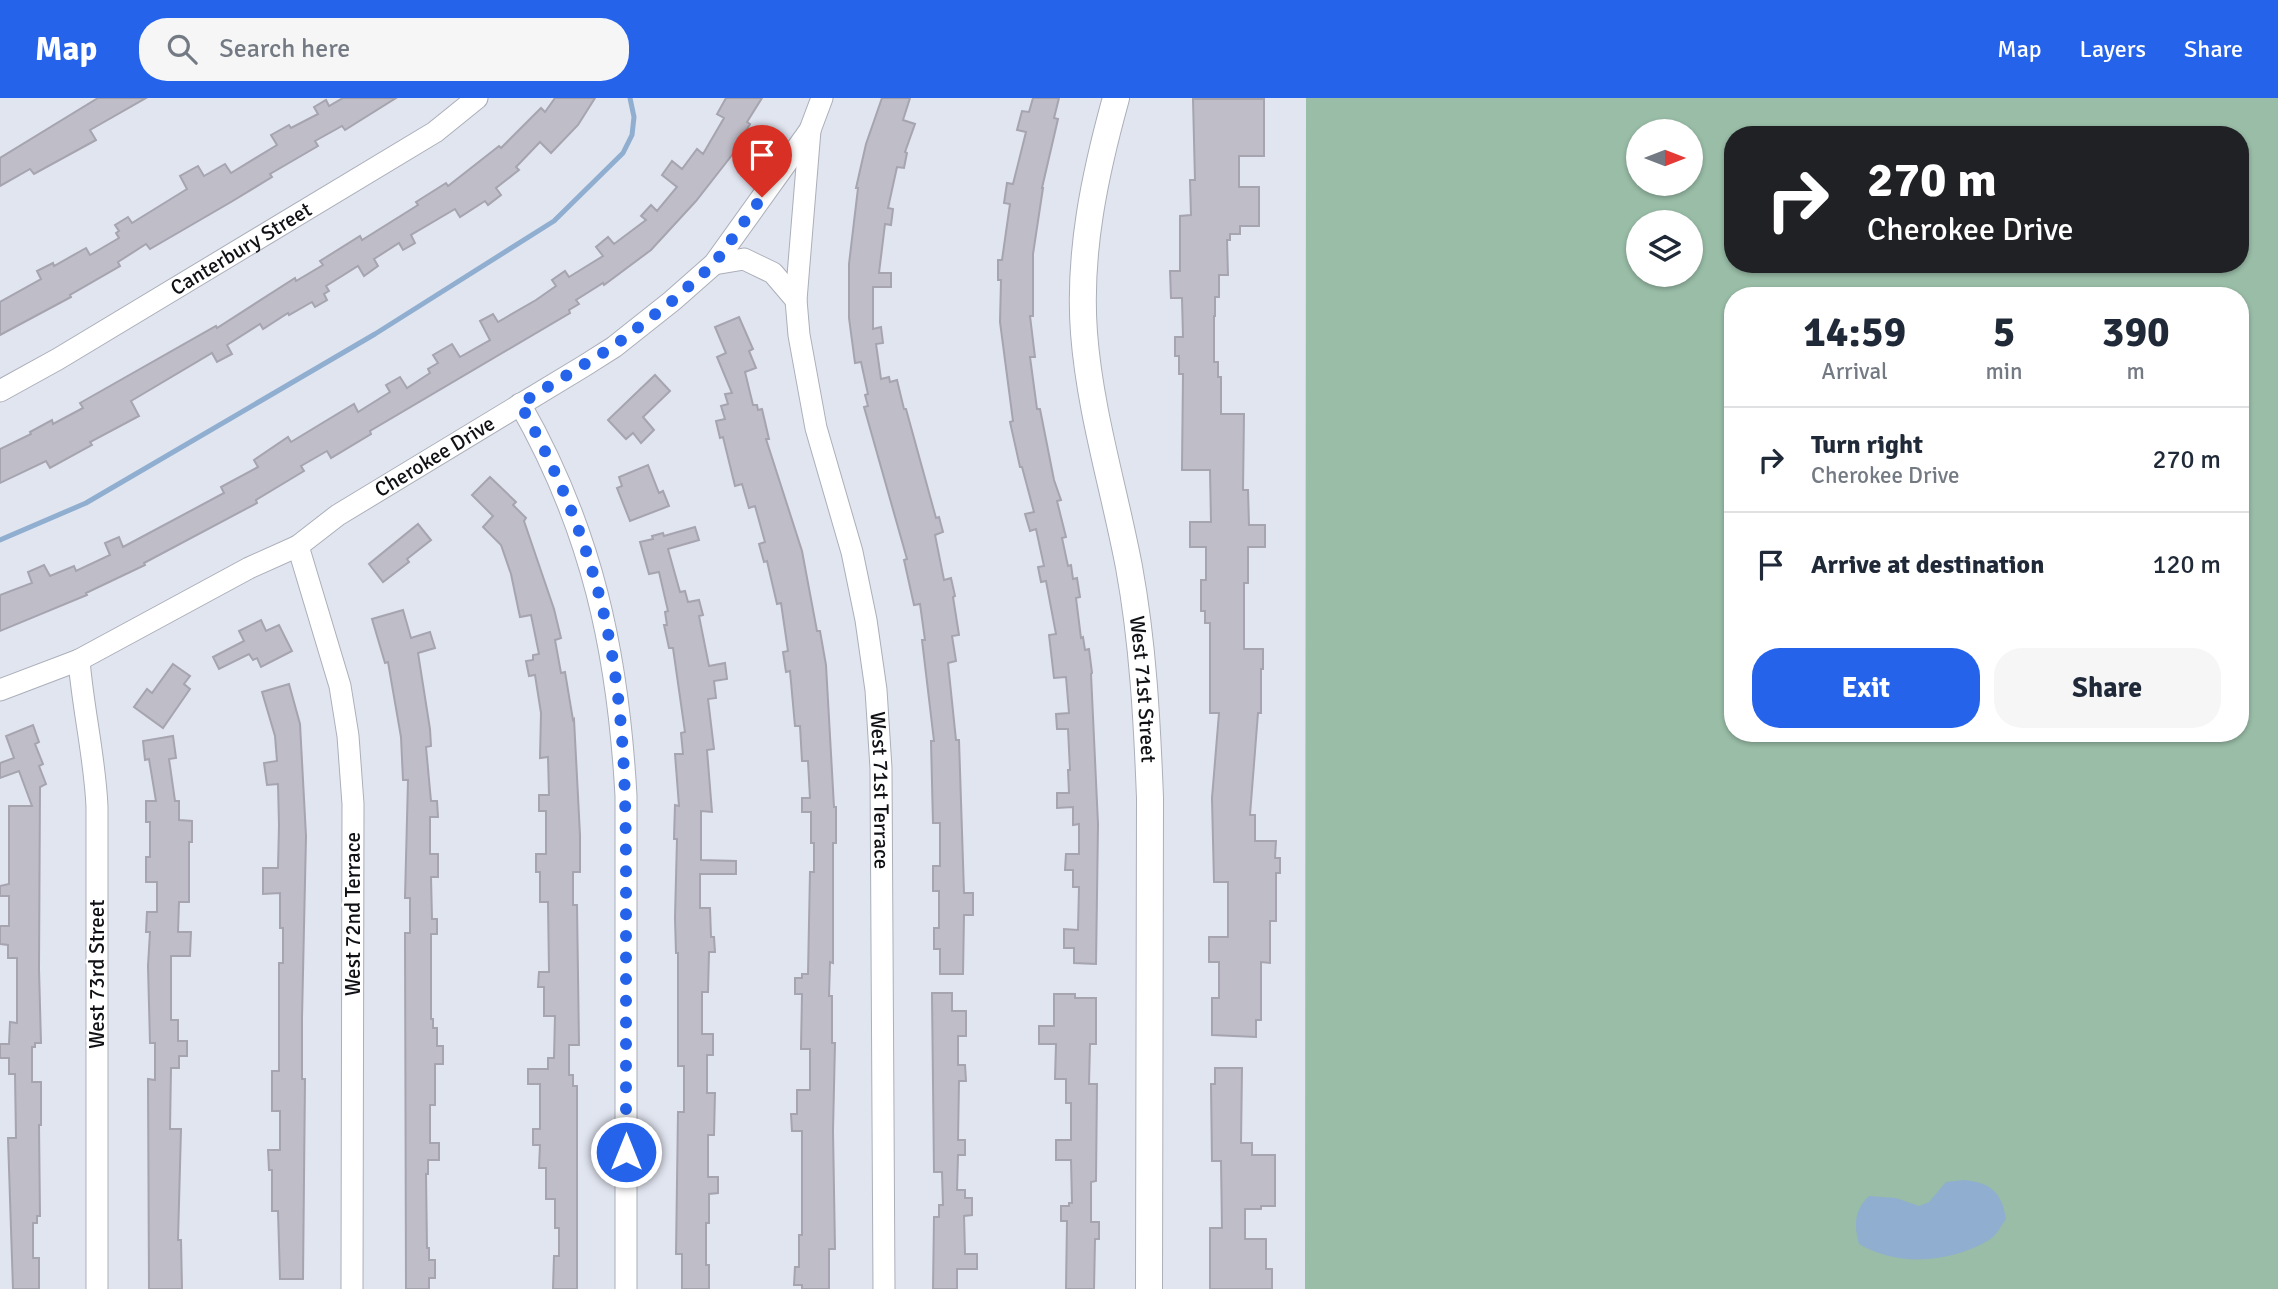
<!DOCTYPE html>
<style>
body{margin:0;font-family:Signika,sans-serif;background:#f6f6f7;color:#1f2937;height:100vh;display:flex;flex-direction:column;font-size:26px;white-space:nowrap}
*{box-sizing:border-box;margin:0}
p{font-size:23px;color:#747a83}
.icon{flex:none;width:38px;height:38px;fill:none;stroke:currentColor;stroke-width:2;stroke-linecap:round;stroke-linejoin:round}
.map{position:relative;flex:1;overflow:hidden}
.sheet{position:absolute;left:1724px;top:189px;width:525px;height:455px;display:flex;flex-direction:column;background:#fff;border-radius:28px;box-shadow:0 2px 5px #0004}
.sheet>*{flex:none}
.guide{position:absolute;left:1724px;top:28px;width:525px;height:147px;border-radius:28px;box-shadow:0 2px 5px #0004;background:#202124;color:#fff;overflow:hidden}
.needle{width:46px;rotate:90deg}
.controls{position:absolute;left:1626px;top:21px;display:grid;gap:14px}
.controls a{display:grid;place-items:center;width:77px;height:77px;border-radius:50%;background:#fff;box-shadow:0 2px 5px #0004;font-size:35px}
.pin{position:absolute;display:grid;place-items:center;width:60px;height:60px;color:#fff;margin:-72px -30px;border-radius:50% 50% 50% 0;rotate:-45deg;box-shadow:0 0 7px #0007}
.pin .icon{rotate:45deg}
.me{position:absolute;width:77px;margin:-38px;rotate:0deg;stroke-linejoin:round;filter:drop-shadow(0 0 5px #0008)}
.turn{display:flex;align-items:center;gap:24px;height:147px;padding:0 28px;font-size:32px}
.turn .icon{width:91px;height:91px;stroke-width:2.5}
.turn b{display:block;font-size:49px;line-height:60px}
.eta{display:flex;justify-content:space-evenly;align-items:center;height:119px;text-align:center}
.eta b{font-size:42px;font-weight:700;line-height:49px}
.action{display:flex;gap:14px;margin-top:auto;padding:14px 28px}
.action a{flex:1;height:80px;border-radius:28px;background:#2563eb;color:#fff;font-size:28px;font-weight:700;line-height:80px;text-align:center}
.action a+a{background:#f6f6f7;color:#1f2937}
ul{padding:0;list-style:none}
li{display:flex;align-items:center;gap:21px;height:105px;padding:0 28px;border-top:2px solid #e0e1e3}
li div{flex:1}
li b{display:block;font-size:26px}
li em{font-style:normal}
header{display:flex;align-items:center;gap:42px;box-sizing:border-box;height:98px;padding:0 35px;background:#2563eb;color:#fff}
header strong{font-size:33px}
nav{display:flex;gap:38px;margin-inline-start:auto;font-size:24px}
.search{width:490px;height:63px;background:#f6f6f7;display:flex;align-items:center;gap:18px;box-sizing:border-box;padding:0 24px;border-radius:28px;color:#747a83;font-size:26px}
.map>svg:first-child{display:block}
.green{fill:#99bda7;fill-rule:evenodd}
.water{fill:#90aed0}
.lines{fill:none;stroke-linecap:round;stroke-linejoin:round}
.stream{stroke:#90aed0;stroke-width:5}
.building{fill:#bfbdc8;stroke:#a5a4af;stroke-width:2}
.minor-casing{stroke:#abafb9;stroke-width:23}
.tertiary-casing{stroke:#abafb9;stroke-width:28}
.minor{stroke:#fff;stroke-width:21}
.tertiary{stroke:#fff;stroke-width:26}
.route{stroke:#2563eb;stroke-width:12;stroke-dasharray:0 21.6}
.labels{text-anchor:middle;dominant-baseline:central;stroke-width:5;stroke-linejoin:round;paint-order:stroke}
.street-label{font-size:21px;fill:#101115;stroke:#fff}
</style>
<header>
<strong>Map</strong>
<div class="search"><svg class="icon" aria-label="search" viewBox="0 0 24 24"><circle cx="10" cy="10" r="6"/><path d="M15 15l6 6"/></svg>Search here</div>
<nav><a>Map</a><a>Layers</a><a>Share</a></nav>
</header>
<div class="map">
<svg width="2278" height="1191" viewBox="0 0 2278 1191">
<rect width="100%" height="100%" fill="#e1e5f0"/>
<path class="green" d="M1306 0H2278V1191H1305ZM1638 33H1690V86H1638ZM1732 37H2240V166H1732ZM1638 124H1690V177H1638ZM1732 198H2240V635H1732Z"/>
<path class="water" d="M1963 1082C1990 1084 2002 1094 2006 1121 2001 1128 1996 1138 1989 1142 1951 1165 1898 1169 1859 1146 1854 1126 1854 1113 1869 1098L1896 1100 1919 1108 1929 1104 1946 1084Z"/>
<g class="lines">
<polyline class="stream" points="0,442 86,405 375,236 554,123 623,55 632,37 634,19 630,0"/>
</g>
<g class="building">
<polygon points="98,0 146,0 90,32 96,42 34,76 30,71 0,88 0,60"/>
<polygon points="343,0 396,0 345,32 342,28 315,43 318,48 270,76 272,79 231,104 150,151 146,146 118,164 120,168 70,197 71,199 0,237 0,204 41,181 37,173 53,165 54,168 86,150 90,157 119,140 116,135 119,133 115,127 128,119 132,125 187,91 180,78 198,68 204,78 225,66 231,75 277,47 271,37 289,27 291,30 318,16 314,9 326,2 329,8"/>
<polygon points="555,0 595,0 578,27 551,55 540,44 516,69 519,72 496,90 501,97 488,107 485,103 460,119 455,111 411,137 415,145 403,152 399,145 374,161 378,168 364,178 358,168 326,188 329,193 324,196 327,202 315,209 312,204 289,217 288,215 263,231 260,226 227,247 232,256 217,264 212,255 131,303 139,318 90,344 92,347 50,370 46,363 0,385 0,351 31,336 30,334 52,322 53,326 83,310 80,305 216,228 217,230 295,180 296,183 323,167 320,163 360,138 362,142 418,107 416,104 446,85 448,88 499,48 501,50 541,10 545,14"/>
<polygon points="726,0 762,0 747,24 750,26 732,57 696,103 651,152 604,187 603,185 576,202 579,206 569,212 570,215 370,333 371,336 331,360 327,353 301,368 304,373 256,402 257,405 144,465 145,467 86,495 87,497 0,533 0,497 32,485 28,474 44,467 50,478 74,468 76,473 110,457 105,445 119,439 123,449 224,395 221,389 258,369 254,362 288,339 291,344 354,306 358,314 390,294 386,287 400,279 407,290 430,275 428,271 438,265 433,257 452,246 460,259 490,242 480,223 493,216 498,224 536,202 556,188 552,182 565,173 569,179 603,158 596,149 608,139 614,146 646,122 641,118 651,107 657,113 677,89 662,77 672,63 682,71 697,51 703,56 724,20 717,16"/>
<polygon points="882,0 910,0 903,22 915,26 905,54 907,55 904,70 897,69 888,110 893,111 891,127 885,126 879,175 891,175 891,189 873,189 873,231 881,229 883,245 876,246 881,281 889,279 890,284 897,282 904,311 906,311 936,420 939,419 943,434 935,437 944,482 951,480 955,498 953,499 959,537 952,538 956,563 948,565 956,642 959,642 964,795 973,795 973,817 964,817 963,876 940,876 940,851 934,851 934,830 939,830 939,793 933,793 933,768 940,768 940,725 933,725 931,643 934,643 922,542 925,542 920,506 914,507 904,462 907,461 864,309 868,308 865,297 868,296 861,264 855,265 849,220 849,166 858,90 856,90 866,46"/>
<polygon points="1033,0 1059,0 1054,20 1058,21 1042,90 1043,90 1033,156 1033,218 1030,218 1035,259 1030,259 1037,311 1040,311 1054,382 1061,402 1057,403 1066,439 1062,440 1068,468 1071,467 1073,481 1077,480 1080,499 1076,500 1081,540 1083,539 1085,552 1089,551 1092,575 1091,576 1098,726 1096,866 1074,865 1074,850 1064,850 1064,831 1078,832 1079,789 1073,789 1073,772 1065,772 1066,756 1079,756 1079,726 1073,727 1073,709 1057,710 1057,695 1069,695 1068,672 1070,672 1068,631 1057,631 1056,616 1069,615 1066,579 1054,580 1049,537 1056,536 1046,483 1041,484 1038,469 1044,468 1036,431 1030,433 1025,416 1034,414 1022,369 1020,369 1010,324 1013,323 1000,224 1001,182 998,182 998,162 1002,162 1010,106 1004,105 1007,85 1013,86 1026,34 1017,32 1022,13 1029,14"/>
<polygon points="1193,1 1264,1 1264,58 1239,58 1239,89 1259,89 1259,128 1240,128 1240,136 1230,136 1230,142 1227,142 1228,177 1219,177 1219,199 1215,199 1215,218 1214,218 1214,264 1218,264 1218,279 1221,279 1221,316 1244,316 1243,392 1248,392 1249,427 1265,427 1265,449 1248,449 1248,485 1244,485 1244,551 1263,551 1263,571 1261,571 1261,615 1258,615 1250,717 1255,717 1255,743 1276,743 1275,760 1280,760 1280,775 1276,775 1276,823 1270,823 1270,865 1261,864 1261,922 1256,922 1256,939 1212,937 1212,900 1219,900 1219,864 1209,864 1209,839 1228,839 1228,784 1214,784 1212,700 1219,615 1210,615 1210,525 1205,525 1205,513 1201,513 1201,482 1206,482 1206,449 1190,449 1190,424 1211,424 1210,372 1182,372 1183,276 1179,276 1179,258 1175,258 1175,239 1183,239 1182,200 1171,200 1170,173 1180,173 1180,118 1191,117 1190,82 1195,82"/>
<polygon points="739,219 753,251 749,253 756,270 745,274 753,307 757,307 758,312 762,311 769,341 766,341 802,453 817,533 820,533 826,567 834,709 836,709 836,745 833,745 833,865 830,864 829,898 832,898 832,945 835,945 833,1033 835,1151 829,1151 829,1191 802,1191 802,1187 794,1187 795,1169 799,1169 799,1137 802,1137 802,1033 792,1033 791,1016 797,1016 797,992 810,992 810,951 801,951 802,896 795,896 795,880 802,880 802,876 808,876 810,774 814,774 814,745 811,745 811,714 802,714 802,700 810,700 808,663 802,663 800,628 795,628 790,573 786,574 783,554 788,553 781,505 777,506 767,463 764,464 759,446 765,444 755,408 749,410 742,386 735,388 723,339 720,340 716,323 725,321 721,308 728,306 725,296 732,295 717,259 726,255 715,229"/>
<polygon points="655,277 670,293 643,319 654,332 641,345 633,335 626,341 608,322"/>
<polygon points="648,367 659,395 663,393 669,408 630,423 617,390 622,388 619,379"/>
<polygon points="490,379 516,404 513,407 526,420 524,423 554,511 561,540 555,542 561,575 565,574 573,622 574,621 580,737 580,774 573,774 573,807 577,807 579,947 569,947 569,977 573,977 573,988 577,988 577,1191 553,1191 554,1158 559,1158 559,1130 555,1130 555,1101 546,1101 546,1070 539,1070 540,1047 533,1047 533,1031 540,1031 540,986 528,986 528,971 548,971 548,960 554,960 555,918 544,918 544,889 538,889 539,874 549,874 548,804 540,804 540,774 536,774 536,756 546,756 546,713 539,713 539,697 549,697 548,659 540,660 541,615 535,577 529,578 526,563 533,562 533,557 539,556 531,517 520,519 511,476 501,447 483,429 493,418 472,397"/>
<polygon points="418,426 431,442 407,461 409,464 383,484 369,466"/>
<polygon points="695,429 699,442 668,451 680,494 685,493 688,504 699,502 703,517 699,518 709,568 725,565 727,581 714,583 716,600 708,601 714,651 707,652 712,714 701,713 701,762 736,763 736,776 700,776 700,810 710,810 711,839 714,839 715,854 709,854 708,894 702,894 702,936 713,936 713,957 707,957 707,995 715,995 714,1037 708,1037 708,1079 718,1079 718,1095 709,1096 709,1125 706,1125 706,1167 709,1167 709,1191 682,1191 682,1156 676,1156 678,1014 684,1014 684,968 678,968 678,855 676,855 675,820 677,741 674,741 675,707 679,708 675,656 683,656 681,635 685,634 673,550 669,550 664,527 667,527 665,514 668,513 659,474 649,476 640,444 653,441 652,438 663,435 664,438"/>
<polygon points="403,512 411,540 430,534 435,550 418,555 430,631 431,648 426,649 431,703 437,703 438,719 430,719 430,756 438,756 438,779 431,779 432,821 437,821 437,836 431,836 431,921 433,921 433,930 437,930 437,948 443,948 443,966 435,966 435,1007 430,1007 430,1045 439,1045 439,1062 428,1062 428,1076 426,1076 427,1150 429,1150 429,1162 435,1162 435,1180 429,1180 429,1191 406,1191 405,835 410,835 410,800 405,800 408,682 403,682 401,639 388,564 385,565 372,521"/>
<polygon points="261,522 266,533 279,527 292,553 261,569 257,560 253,562 249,556 219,571 213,559 244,543 239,533"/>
<polygon points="173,566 190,578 184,586 190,591 163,630 134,609 147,591 152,595"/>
<polygon points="289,586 300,626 306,738 302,920 302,981 305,981 303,1181 280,1181 278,1113 272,1113 272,1072 269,1072 268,1052 280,1052 280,1013 272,1013 272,973 279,973 279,865 283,865 283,830 280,830 280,795 263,796 263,770 278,770 279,727 278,686 267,687 264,665 277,663 275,638 262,594"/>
<polygon points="33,627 39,644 35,646 43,666 39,668 46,686 40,689 39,871 41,945 35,945 35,949 32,949 32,984 41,984 41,1027 39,1027 40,1118 37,1118 37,1125 33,1125 33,1160 39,1160 39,1191 13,1191 8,1040 16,1040 15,976 9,976 9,960 0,960 0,946 9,946 10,924 17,925 17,860 8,860 8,847 0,846 0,828 9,828 9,798 0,798 0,788 9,786 9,708 32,708 19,673 0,680 0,665 14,660 6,638"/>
<polygon points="173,638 176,660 169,661 175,703 179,703 179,722 192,723 192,744 189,744 189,804 179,804 178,834 191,834 190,858 171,858 171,922 178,922 178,943 187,943 187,958 179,958 179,970 171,970 170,1031 181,1031 178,1142 181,1142 182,1191 149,1191 148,981 155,982 155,945 150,945 148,868 150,834 146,834 147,814 157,814 157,784 146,784 146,759 150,759 150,724 146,724 146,703 156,703 149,661 145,662 143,643"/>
<polygon points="932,895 952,895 952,913 966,913 966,938 958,938 958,967 965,967 966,983 959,983 958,1042 965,1042 965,1057 958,1057 957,1092 965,1092 965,1100 972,1100 972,1117 964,1118 965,1156 977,1156 977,1171 957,1171 957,1191 933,1191 934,1119 939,1119 939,1107 943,1107 942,1074 934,1074"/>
<polygon points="1054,896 1075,896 1075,900 1096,900 1096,946 1090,946 1089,986 1097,986 1096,1083 1091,1084 1091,1124 1099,1124 1099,1141 1095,1141 1094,1191 1066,1191 1067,1123 1061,1123 1061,1108 1069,1108 1069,1105 1072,1105 1071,1062 1056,1062 1056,1042 1071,1042 1071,1005 1066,1005 1066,981 1055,981 1056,946 1039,946 1039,928 1054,928"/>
<polygon points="1215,970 1242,970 1241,1045 1252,1045 1252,1057 1275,1057 1275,1108 1261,1108 1261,1111 1245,1111 1245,1141 1266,1141 1266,1171 1272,1171 1272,1191 1210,1191 1210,1130 1222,1130 1221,1063 1212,1063 1211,986 1215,986"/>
</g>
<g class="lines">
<g class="minor-casing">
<g id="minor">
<path id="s1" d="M810 32 796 202 799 237 816 330 852 454 866 522 876 592 881 670 884 1191"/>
<polyline points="714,166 744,161 773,175 796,202"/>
<path id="s2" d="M0 293 58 261 435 34 477 0"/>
<path d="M520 306C592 432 618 554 626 698V1191"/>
<polyline points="298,448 340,588 348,638 353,706 352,1191"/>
<path d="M79 562C83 612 95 660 97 709V1191"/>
<path id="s3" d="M0 592 79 562 249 470 298 448 338 417 584 268 614 249 672 203 714 166 810 32 822 0"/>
</g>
</g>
<g class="tertiary-casing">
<g id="tertiary">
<path id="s4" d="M1116 0C1095 76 1078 155 1084 235 1090 314 1114 390 1129 469 1143 545 1147 623 1150 700L1149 1191"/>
</g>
</g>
<use href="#minor" class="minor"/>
<use href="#tertiary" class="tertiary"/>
</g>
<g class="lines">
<path class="route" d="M626 1054C626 971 626 887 626 804 626 727 626 651 615 576 602 481 567 389 520 306L614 248 672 203 714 166 762 99"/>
</g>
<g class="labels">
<g class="street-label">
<text stroke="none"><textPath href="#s2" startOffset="280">Canterbury Street</textPath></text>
<text stroke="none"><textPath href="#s3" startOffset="495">Cherokee Drive</textPath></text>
<text stroke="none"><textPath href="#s4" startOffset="600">West 71st Street</textPath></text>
<text stroke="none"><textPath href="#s1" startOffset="670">West 71st Terrace</textPath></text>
<text transform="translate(353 816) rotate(-90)">West 72nd Terrace</text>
<text transform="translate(97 876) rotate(-90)">West 73rd Street</text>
</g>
</g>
</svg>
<div class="controls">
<a><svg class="needle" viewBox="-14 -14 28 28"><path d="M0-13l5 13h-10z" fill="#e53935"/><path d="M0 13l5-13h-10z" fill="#747a83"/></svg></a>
<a><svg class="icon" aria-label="layers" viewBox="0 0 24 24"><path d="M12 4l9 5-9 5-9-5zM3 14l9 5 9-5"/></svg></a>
</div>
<div class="pin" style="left:762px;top:99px;background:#d93025"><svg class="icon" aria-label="arrive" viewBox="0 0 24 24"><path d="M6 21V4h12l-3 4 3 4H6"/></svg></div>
<svg class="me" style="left:626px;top:1054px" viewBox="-20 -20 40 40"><circle r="17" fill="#2563eb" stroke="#fff" stroke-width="3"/><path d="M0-11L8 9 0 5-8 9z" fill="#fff"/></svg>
<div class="guide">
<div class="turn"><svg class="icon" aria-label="right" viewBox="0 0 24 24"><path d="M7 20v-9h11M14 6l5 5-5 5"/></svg><div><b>270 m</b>Cherokee Drive</div></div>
</div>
<section class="sheet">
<div class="eta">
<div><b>14:59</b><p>Arrival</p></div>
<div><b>5</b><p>min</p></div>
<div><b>390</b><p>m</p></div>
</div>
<ul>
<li><svg class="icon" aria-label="right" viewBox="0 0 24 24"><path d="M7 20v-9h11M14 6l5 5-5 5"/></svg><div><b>Turn right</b><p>Cherokee Drive</p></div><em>270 m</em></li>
<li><svg class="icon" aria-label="arrive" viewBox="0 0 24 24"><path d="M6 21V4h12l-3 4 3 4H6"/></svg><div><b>Arrive at destination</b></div><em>120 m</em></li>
</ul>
<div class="action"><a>Exit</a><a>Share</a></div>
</section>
</div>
